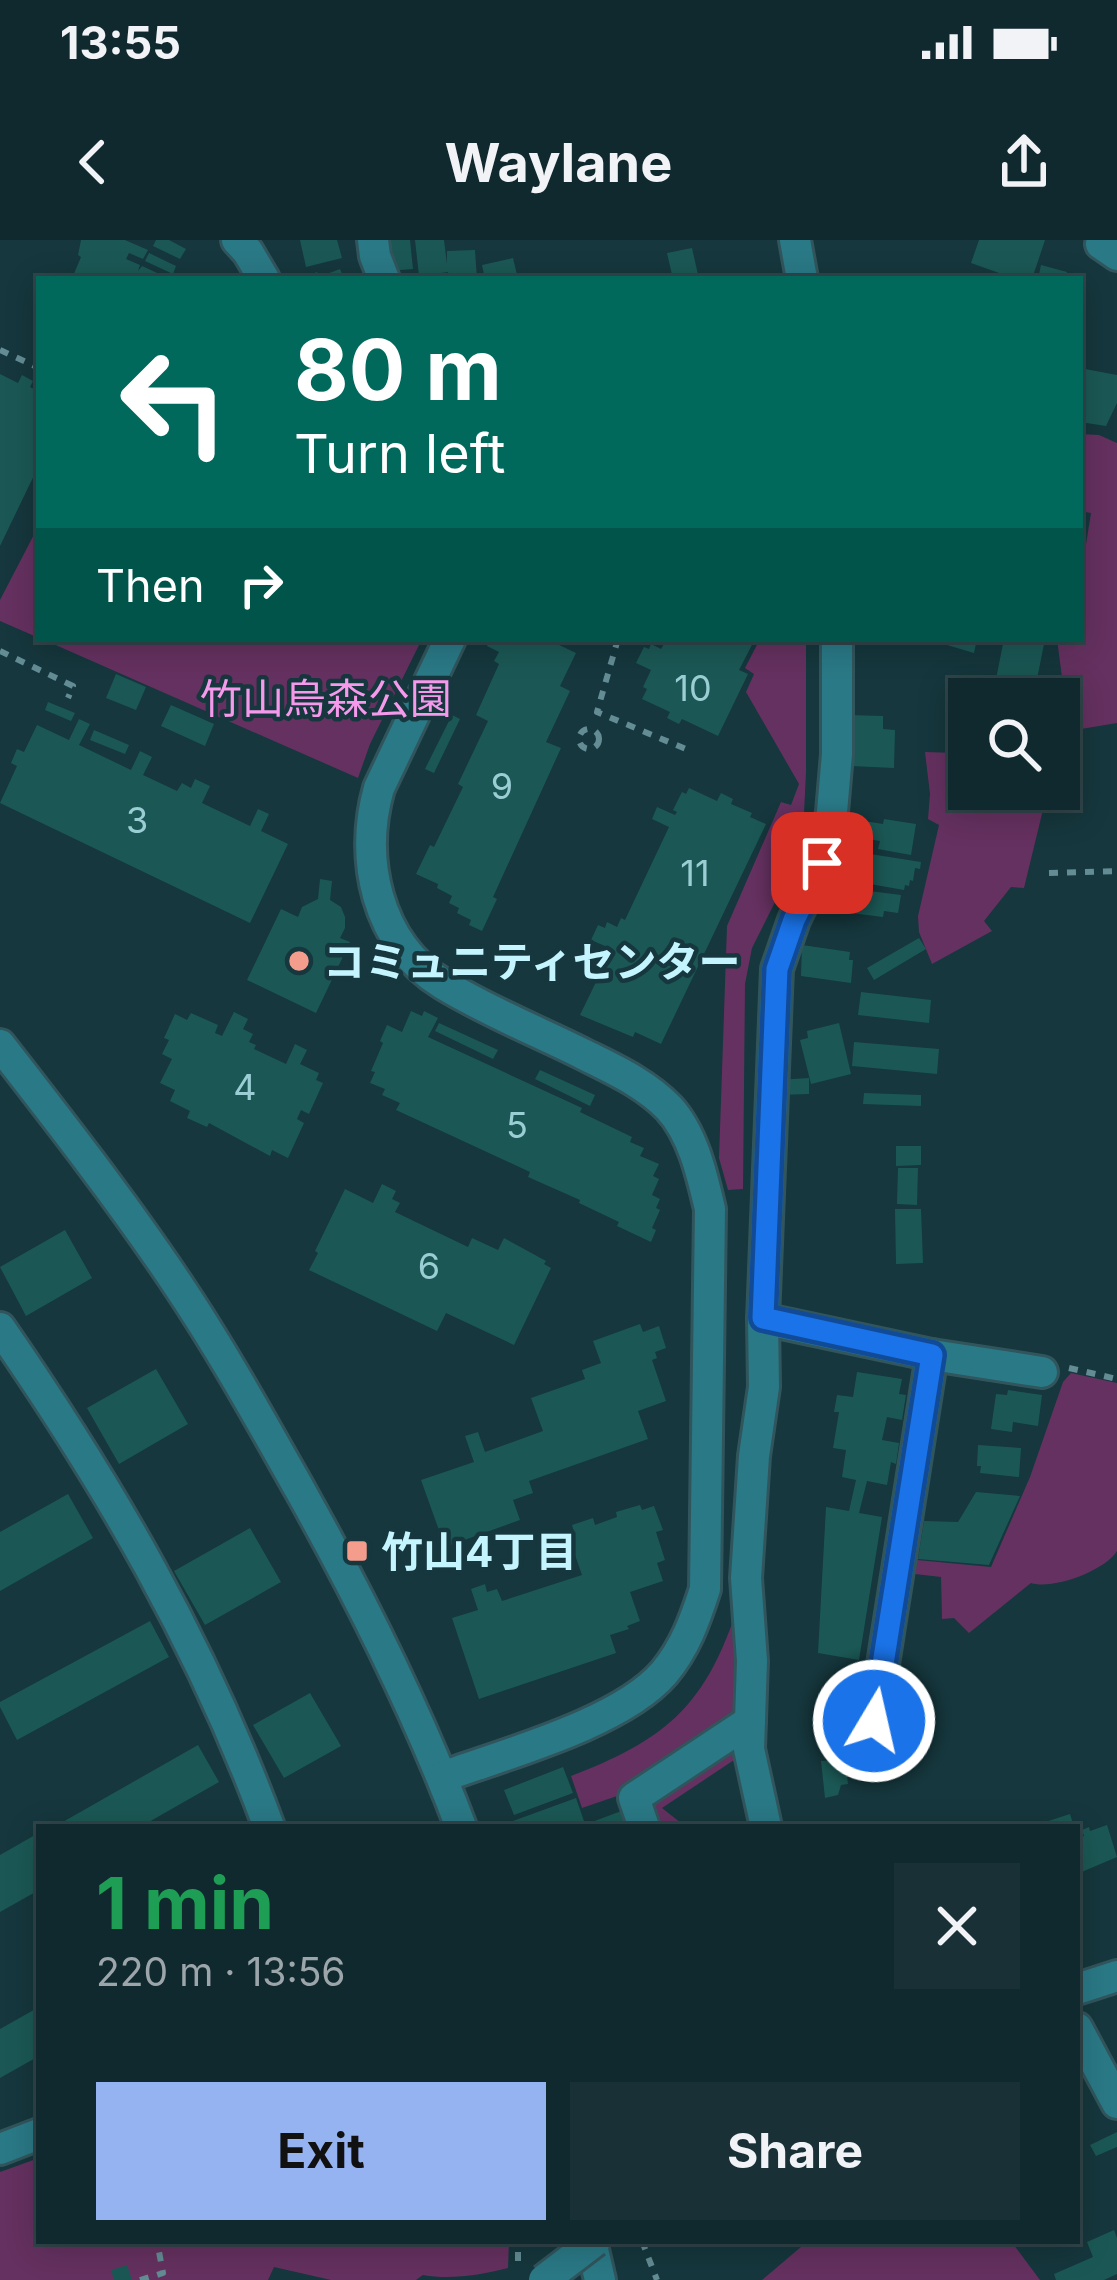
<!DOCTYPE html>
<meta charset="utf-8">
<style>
body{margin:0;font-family:Inter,"Noto Sans JP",sans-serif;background:#193136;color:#f1f3f6;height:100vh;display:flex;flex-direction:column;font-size:45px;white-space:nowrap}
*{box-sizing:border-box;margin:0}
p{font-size:39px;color:#9ca6aa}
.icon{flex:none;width:66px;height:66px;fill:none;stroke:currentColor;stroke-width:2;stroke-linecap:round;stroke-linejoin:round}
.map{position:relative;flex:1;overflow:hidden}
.panel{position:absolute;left:36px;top:1584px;width:1044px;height:420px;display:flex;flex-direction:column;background:#10292e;border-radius:0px;box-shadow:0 6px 30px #0003,0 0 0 3px #30454a}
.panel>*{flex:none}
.guide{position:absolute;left:36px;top:36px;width:1047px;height:366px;border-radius:0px;box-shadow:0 6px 30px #0003,0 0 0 3px #30454a;background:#00695c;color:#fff;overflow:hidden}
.tools{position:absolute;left:948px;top:438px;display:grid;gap:24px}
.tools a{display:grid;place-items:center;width:132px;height:132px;border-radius:0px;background:#10292e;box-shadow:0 6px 30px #0003,0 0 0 3px #30454a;font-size:60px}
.pin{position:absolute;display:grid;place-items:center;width:102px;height:102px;color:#fff;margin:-51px;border-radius:24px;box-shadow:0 6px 18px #0006}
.me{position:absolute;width:132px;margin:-66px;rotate:9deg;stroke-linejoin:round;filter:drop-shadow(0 0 9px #0008)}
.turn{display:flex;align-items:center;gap:42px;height:252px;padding:0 60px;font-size:54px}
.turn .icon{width:156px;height:156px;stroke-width:2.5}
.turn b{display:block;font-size:84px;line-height:102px}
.then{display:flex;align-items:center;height:114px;padding:0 60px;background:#0003;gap:24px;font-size:45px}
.round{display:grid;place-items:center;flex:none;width:126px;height:126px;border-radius:0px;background:#193136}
.overview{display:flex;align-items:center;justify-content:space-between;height:204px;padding:0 60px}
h1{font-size:72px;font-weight:700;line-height:90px;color:#1e9e55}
.primary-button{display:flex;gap:24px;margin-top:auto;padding:24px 60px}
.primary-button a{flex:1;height:138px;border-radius:0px;background:#95b2f1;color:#111;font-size:48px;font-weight:700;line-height:138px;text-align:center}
.primary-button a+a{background:#193136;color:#f1f3f6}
.status{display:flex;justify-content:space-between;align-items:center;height:84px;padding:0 60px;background:#10292e;direction:ltr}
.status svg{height:33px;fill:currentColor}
header{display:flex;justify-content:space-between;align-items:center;height:156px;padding:0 60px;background:#10292e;font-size:54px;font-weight:700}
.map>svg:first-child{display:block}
.green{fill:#653160}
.building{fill:#1b5855}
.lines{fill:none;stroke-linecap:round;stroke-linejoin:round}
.minor-casing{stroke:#31555c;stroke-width:36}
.path{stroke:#638c94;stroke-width:6;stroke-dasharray:9 9;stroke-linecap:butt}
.minor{stroke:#2a7986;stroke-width:30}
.minor-bridge-casing{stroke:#31555c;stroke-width:36;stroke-linecap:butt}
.minor-bridge{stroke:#2a7986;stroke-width:30}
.route-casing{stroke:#114b97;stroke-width:30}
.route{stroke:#1a73e8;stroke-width:21}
.poi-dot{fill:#f49d8d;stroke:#15373d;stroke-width:4.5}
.labels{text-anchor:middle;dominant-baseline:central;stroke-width:9;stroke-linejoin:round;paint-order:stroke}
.number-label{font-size:36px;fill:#9aced4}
.park-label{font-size:42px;fill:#f599eb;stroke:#15373d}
.poi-label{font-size:42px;font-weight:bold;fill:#c4f5ff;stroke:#15373d;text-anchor:start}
</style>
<div class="status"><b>13:55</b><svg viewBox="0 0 49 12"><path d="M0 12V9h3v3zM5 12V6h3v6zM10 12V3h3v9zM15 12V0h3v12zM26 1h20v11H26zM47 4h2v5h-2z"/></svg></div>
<header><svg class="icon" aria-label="back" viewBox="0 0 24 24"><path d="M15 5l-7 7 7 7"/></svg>Waylane<svg class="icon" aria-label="share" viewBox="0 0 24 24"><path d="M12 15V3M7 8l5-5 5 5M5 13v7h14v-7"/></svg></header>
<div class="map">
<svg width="1117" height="2040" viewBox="0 0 1117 2040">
<rect width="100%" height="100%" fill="#15373d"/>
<g class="green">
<polygon points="1080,194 1099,195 1117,203 1117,483 1069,491 1057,399 1080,399 1080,318 1084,317 1091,273 1080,271"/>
<polygon points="39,285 39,398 0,381 0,360"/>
<polygon points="42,399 422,399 370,504 358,538"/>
<polygon points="760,399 806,399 806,532 804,573 790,632 752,708 745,744 743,949 728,950 719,918 727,686 781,562 791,565 799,544 746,452 754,434 745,428"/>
<polygon points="925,512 956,513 969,516 969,549 1048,549 1024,648 1011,647 984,681 992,691 932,724 919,692 918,676 939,585 928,579 930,554"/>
<path d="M1071 1133 1117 1143V1311C1105 1331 1052 1350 1031 1343L969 1393 954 1378 942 1379 941 1337 915 1334 917 1320 991 1327 1030 1237 1063 1142Z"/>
<path d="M735 1375 742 1417 738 1481 620 1555 582 1568 571 1536C662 1501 703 1469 735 1375Z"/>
<polygon points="740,1499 745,1525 738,1531 734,1520 662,1568 686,1587 658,1587 650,1565"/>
<path d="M39 1918V2001H509L508 2028C481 2035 450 2040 423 2035L416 2040H331L274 2027 268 2040H0V1932Z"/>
<polygon points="808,2001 1011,2001 1040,2040 762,2040"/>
</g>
<g class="building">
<polygon points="81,0 125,0 148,10 143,19 129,13 126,19 140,25 138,31 142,26 170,39 80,39 73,36 81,17 78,15"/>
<polygon points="156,0 169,0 186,9 180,19 153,6"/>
<polygon points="300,0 337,0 342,18 306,27"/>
<polygon points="381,0 410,0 413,29 388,31"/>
<polygon points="415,0 444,0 447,24 447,11 475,10 477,39 449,39 448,32 419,36"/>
<polygon points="979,0 1045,0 1032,39 1016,39 971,23"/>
<polygon points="692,8 699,39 673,39 667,13"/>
<polygon points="149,13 176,26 173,34 145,21"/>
<polygon points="513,18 518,39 485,39 482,25"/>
<polygon points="1041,25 1067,32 1065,39 1038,39"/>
<polygon points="340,29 344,39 300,39 317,32 319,37"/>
<polygon points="1080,128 1117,135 1117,163 1106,186 1080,182"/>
<polygon points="0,134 18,143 22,135 33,141 30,147 36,150 39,145 39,225 0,306"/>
<polygon points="490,399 557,399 555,403 576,413 560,446 570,451 546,502 561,508 493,657 497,659 482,691 469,685 471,680 457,673 459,668 449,663 452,656 437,648 438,644 416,634 430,605 434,607 463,547 458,544 488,481 476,475 499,424 494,421 499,412 487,406"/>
<polygon points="667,399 755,399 739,430 748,434 718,496 682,479 679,484 667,478 670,472 642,459 647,449 643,447 651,430 636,423 644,407 649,409 651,404 661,409"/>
<polygon points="856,399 894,399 895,404 857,405"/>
<polygon points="927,399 977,399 974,413"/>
<polygon points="1004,399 1045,399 1033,459 992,459"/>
<polygon points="116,434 146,447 136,470 106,458"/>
<polygon points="48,462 75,473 71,481 45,470"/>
<polygon points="171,465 214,484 205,506 161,486"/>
<polygon points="452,475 460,479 434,533 425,529"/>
<polygon points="848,475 883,476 883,489 895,490 894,528 851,526 852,522 847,521"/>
<polygon points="79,479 90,484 79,505 131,530 140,511 152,517 143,535 177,551 182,543 191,548 195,539 210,546 202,563 250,586 258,569 269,574 261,591 288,604 250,683 0,563 17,526 11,523 17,509 24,512 37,485 69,500"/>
<polygon points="94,490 129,505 125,514 90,500"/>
<polygon points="689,548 717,561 721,553 733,559 731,564 752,573 750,577 766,584 661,804 635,792 633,797 580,775 612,709 591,700 598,685 605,688 607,682 617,687 621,678 625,680 669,587 652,579 657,567 675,575 677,572 673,570 682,552 686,554"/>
<polygon points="884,579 916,584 911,615 878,609 880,601 861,598 864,581 883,584"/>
<polygon points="870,614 921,622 920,629 915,628 913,641 910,640 909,646 905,645 904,650 864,643 865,637 857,636 860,617 869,619"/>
<polygon points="320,639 332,641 330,660 341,667 345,677 345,688 340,698 350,702 316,773 247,740 281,669 298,677 302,667 318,659"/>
<polygon points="854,649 901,655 898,673 884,671 883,677 851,673"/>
<polygon points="919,698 926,709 874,740 867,728"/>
<polygon points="802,705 850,712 849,720 853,720 851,743 801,736"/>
<polygon points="861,752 931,760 929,783 858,775"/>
<polygon points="411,771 422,776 424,771 438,778 428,797 582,868 580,872 632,897 630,902 644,908 640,916 659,924 653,936 659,939 652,955 660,959 656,968 660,970 652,988 656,990 651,1002 617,986 619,982 579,963 580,960 528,937 530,932 396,870 400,863 382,855 385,849 370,843 375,832 371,831 383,803 380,801 387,785 402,792"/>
<polygon points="234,772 248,779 243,789 253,794 249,802 256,805 254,809 286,824 295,804 307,810 300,824 319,833 316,840 323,843 309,874 301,870 297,879 304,883 288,918 272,910 270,916 209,883 207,887 187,878 190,871 170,861 175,850 160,843 172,819 162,814 169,800 164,798 175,774 187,780 191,773 218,785 215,793 222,796"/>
<polygon points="439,783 498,810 493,819 435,791"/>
<polygon points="839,783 851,834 811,844 800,800 808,798 807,791"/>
<polygon points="854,802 939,809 937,834 852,826"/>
<polygon points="540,830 595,855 590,866 535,839"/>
<polygon points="809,838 809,854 777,855 777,840"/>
<polygon points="864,853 921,855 921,866 863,864"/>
<polygon points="896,906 921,906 921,925 896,926"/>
<polygon points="898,928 918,928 917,965 897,964"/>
<polygon points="382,944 396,951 392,959 400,963 395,972 468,1007 472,998 498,1010 504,998 546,1021 544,1024 551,1028 514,1105 446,1073 437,1091 309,1030 318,1013 315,1011 345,949 373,963"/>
<polygon points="895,969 921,969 923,1023 896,1024"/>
<polygon points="65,990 92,1038 26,1076 0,1027"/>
<polygon points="640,1084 643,1092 659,1086 666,1108 655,1112 657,1118 652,1120 666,1161 638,1171 648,1199 529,1241 533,1253 513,1260 520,1280 445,1307 421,1240 474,1222 465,1196 478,1192 485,1212 543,1191 531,1158 585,1139 582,1130 601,1123 593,1101"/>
<polygon points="156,1129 188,1184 119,1224 87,1168"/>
<polygon points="857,1132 902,1139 899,1154 906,1155 902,1180 887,1177 882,1200 899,1203 896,1224 891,1222 887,1245 867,1241 859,1273 882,1277 859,1420 818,1413 826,1267 849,1271 856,1240 842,1237 846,1210 833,1208 839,1172 834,1172 837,1155 853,1157"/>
<polygon points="1008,1150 1042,1155 1038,1186 1013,1182 1012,1192 991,1189 996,1154 1007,1155"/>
<polygon points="978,1205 1021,1208 1019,1237 980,1233 981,1226 977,1226"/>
<polygon points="976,1252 1020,1256 989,1325 918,1319 924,1281 958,1282"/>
<polygon points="68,1254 93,1298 0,1351 0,1292"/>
<polygon points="640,1265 642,1270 654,1266 663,1290 656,1292 665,1320 657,1323 663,1341 630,1352 640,1381 627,1386 629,1389 610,1395 616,1413 479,1459 452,1378 478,1370 471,1349 485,1344 487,1352 497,1349 502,1361 582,1335 575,1315 564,1319 561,1309 574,1304 571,1293 574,1292 572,1285 593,1278 595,1285 617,1277 616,1272"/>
<polygon points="250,1288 281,1342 205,1385 174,1331"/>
<polygon points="150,1381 169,1417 17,1500 0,1467 0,1462"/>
<polygon points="310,1453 341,1506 284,1538 253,1485"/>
<polygon points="198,1505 219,1542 140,1587 54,1587"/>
<polygon points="845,1519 848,1544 841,1545 838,1555 825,1558 821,1521"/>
<polygon points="563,1527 573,1553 514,1575 504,1550"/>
<polygon points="576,1558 585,1584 576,1587 515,1587 513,1581"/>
<polygon points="624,1570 630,1587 594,1587 592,1582"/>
<polygon points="1070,1574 1074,1587 1033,1587 1033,1586"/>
<polygon points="1107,1585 1117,1617 1077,1634 1077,1598 1084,1596 1082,1590 1089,1587 1090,1591"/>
<polygon points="35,1595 39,1602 39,1650 0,1672 0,1615"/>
<polygon points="39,1767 39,1816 0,1838 0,1789"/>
<polygon points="1117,1892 1117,1907 1096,1916 1090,1905"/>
<polygon points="1114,1990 1117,1998 1117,2034 1104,2040 1056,2040 1054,2034 1093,2017 1087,2002"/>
<polygon points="127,2025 132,2040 114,2040 111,2030"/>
</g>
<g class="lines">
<g class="minor-casing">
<g id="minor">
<polyline points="237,0 248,12 264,39"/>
<polyline points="373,0 375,16 384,39"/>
<polyline points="795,0 802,39"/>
<polyline points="1104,0 1101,4 1117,15"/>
<path d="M0 805C60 882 120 959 174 1039 220 1107 260 1179 300 1250 361 1359 417 1470 461 1587"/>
<polyline points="763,1079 932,1115 1042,1132"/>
<path d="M0 1088C110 1247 202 1405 269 1587"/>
<polyline points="874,1481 932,1115"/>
<path d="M442 1537C505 1514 621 1483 664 1433 685 1408 695 1380 705 1349L710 969C702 935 693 894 669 868 645 843 613 829 583 814 537 791 487 771 443 744 376 703 359 618 379 548L450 399"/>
<polyline points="644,1587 634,1558 750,1481"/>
<polyline points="766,1587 749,1509 752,1421 746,1338 754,1216 764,1147 763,1079 777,729 794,680 822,623 832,572 837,514 837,399"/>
<polyline points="1077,1749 1117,1736"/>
<polyline points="1077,1788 1117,1863"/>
<polyline points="0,1909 39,1894"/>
<polyline points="591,2001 600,2040"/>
</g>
</g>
<g class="path">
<polyline points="0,110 39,128"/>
<polyline points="618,399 597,472 693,512"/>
<polyline points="0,411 73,446 68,458"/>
<circle cx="589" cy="499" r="10"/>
<polyline points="1049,633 1117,631"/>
<polyline points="1069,1128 1117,1139"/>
<polyline points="642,2001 657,2040"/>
<polyline points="518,2021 518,2001"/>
<polyline points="140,2040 163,2033 157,2001"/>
</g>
<use href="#minor" class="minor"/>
<g class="minor-bridge-casing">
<polyline id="minor-bridge" points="544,2040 595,2001"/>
</g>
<use href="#minor-bridge" class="minor-bridge"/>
</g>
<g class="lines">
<g class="route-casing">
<polyline id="route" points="822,623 794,680 777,729 763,1078 932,1115 874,1481"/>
</g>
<use href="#route" class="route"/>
</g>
<g class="poi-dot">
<circle cx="299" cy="721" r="12"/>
<rect x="345" y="1299" width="24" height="24" rx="6"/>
</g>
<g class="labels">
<g class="number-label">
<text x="693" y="448">10</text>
<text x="502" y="546">9</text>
<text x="137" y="580">3</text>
<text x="695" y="633">11</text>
<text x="245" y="847">4</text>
<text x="517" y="885">5</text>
<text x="429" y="1026">6</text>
</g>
<g class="park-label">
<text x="326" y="458">竹山烏森公園</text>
</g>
<g class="poi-label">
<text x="323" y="721">コミュニティセンター</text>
<text x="381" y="1311">竹山4丁目</text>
</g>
</g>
</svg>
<div class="tools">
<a><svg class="icon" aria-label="search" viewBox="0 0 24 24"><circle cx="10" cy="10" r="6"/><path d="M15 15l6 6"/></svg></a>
</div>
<div class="pin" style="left:822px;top:623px;background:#d93025"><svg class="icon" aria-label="arrive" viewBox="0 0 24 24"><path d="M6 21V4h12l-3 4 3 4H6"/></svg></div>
<svg class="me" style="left:874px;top:1481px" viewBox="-20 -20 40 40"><circle r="17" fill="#1a73e8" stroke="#fff" stroke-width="3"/><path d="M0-11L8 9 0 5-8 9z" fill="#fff"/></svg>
<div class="guide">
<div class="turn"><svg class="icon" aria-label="left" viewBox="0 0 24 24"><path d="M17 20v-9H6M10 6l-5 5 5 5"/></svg><div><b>80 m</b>Turn left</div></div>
<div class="then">Then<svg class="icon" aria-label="right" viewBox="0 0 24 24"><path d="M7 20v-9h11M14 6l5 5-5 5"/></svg></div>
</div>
<section class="panel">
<div class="overview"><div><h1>1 min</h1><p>220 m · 13:56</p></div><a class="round"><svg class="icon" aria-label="close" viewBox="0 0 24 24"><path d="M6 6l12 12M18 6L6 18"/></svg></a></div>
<div class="primary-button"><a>Exit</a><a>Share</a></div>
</section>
</div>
